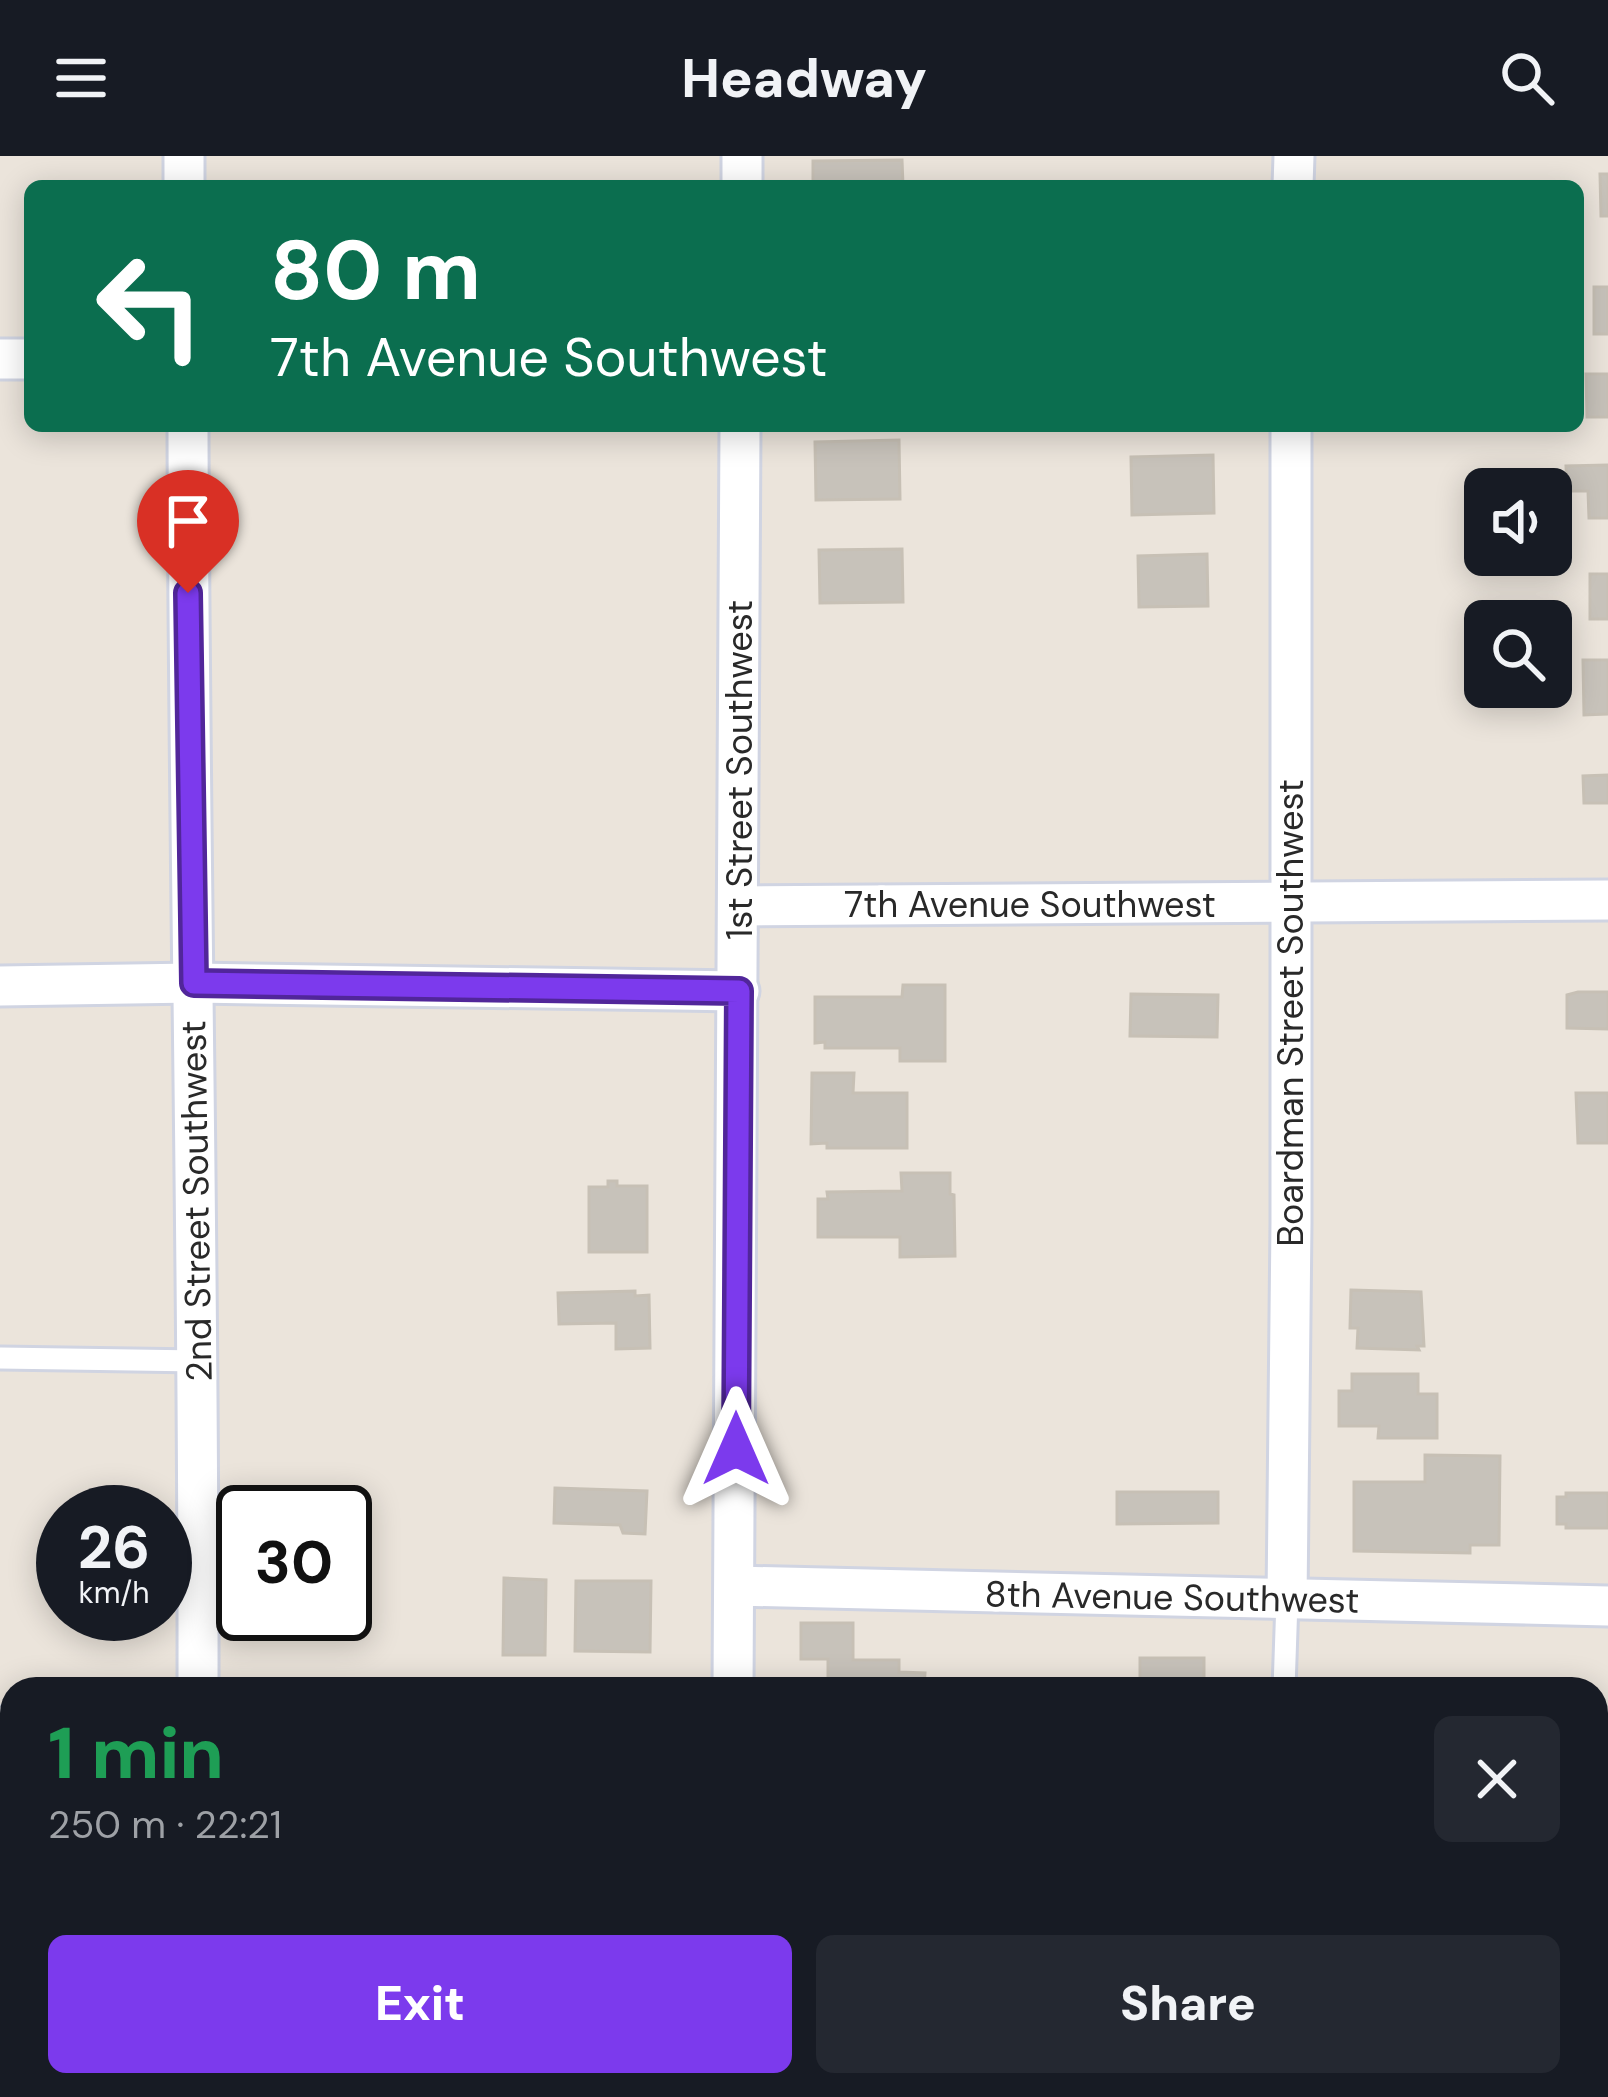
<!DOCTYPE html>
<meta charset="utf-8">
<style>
body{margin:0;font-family:"DM Sans",sans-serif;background:#242831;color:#f1f3f6;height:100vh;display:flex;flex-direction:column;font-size:45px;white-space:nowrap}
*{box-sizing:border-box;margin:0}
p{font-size:39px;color:#9ea1a6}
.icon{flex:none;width:66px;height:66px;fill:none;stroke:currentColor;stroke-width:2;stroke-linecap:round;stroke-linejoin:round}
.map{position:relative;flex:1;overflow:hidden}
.details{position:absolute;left:0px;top:1521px;width:1608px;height:420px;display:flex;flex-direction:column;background:#171b24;border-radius:36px 36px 0 0;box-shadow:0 6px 30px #0003}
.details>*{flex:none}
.top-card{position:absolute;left:24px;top:24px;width:1560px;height:252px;border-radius:18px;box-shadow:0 6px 30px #0003;background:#0b6e4f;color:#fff;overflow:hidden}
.tools{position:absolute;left:1464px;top:312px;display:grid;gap:24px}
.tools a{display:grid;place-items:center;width:108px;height:108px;border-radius:18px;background:#171b24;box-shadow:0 6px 30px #0003;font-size:60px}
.speed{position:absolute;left:36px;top:1329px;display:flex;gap:24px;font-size:60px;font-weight:700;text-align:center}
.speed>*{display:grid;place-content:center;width:156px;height:156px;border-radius:50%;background:#171b24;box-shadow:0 6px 30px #0003;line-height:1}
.speed small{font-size:30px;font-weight:400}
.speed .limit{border:6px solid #111;border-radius:18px;background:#fff;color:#111}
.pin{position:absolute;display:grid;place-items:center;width:102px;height:102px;color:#fff;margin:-123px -51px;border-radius:50% 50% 50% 0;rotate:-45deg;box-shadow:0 0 12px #0007}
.pin .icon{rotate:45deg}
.me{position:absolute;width:132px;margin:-66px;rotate:0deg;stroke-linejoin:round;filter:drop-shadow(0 0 9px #0008)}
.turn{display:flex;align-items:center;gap:42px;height:252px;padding:0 48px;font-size:54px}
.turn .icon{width:156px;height:156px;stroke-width:2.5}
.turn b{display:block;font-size:84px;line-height:102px}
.round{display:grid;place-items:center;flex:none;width:126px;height:126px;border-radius:18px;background:#242831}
.summary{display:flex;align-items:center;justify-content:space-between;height:204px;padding:0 48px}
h1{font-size:72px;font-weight:800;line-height:90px;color:#1e9e55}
.cta{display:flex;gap:24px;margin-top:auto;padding:24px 48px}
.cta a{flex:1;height:138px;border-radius:18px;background:#7c3aed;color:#fff;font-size:48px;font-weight:800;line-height:138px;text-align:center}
.cta a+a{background:#242831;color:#f1f3f6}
header{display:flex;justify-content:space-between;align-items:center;height:156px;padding:0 48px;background:#171b24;font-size:54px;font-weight:800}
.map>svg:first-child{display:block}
.building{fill:#c7c2ba;stroke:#c7c0b5;stroke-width:3}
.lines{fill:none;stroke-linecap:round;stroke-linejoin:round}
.lane-casing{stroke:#d0d4e2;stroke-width:27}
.street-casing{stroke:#d0d4e2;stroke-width:45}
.lane{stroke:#fff;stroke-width:21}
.street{stroke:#fff;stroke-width:39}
.route-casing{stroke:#51269a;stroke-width:30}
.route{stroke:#7c3aed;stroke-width:21}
.labels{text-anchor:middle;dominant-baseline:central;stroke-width:9;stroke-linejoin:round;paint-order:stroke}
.street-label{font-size:36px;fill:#292929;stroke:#fff}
</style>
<header><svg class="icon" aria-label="menu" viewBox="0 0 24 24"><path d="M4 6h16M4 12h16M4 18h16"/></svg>Headway<svg class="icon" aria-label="search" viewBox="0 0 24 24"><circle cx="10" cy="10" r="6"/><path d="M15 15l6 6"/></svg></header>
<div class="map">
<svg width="1608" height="1941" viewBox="0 0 1608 1941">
<rect width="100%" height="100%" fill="#ebe4db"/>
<g class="building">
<polygon points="902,4 903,30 813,30 813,5"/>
<polygon points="1600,18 1608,18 1608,60 1601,60"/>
<rect x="1594" y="131" width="14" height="47"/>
<polygon points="1586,218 1608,218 1608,261 1587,261"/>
<polygon points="899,284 900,343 816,344 815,286"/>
<polygon points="1213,299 1214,357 1132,359 1131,301"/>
<polygon points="1608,309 1608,362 1589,362 1588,335 1567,335 1566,310"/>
<polygon points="902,393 903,446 820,447 819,394"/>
<polygon points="1207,398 1208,450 1139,451 1138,400"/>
<rect x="1590" y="418" width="18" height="45"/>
<polygon points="1583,504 1608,504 1608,558 1584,559"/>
<polygon points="1608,619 1608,647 1584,647 1583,620"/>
<polygon points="903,829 945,829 945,905 900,905 900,892 825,892 825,886 815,887 815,841 902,841"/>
<polygon points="1578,836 1608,836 1608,873 1567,872 1567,839"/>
<polygon points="1131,838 1218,839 1217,881 1130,880"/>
<polygon points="812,917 854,917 853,937 907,937 907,992 827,992 827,987 811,988"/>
<polygon points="1576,937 1608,937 1608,987 1578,987"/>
<polygon points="901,1017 950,1017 950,1038 954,1039 955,1100 900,1101 900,1081 818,1081 818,1043 828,1043 827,1036 902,1035"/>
<polygon points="608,1025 617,1025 617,1030 647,1030 647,1096 589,1096 589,1031 608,1031"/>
<polygon points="1351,1134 1421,1136 1424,1190 1417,1190 1419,1194 1357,1192 1358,1172 1350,1172"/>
<polygon points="635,1135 635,1140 649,1139 650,1192 616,1193 616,1167 559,1168 558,1137"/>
<polygon points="1352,1218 1418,1218 1418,1238 1437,1238 1437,1282 1378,1282 1379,1270 1339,1270 1339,1235 1352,1235"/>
<polygon points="1425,1299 1500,1300 1499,1389 1470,1389 1470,1397 1354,1395 1354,1326 1425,1326"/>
<polygon points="555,1332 647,1335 645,1378 623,1377 620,1369 554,1367"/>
<polygon points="1117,1336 1218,1336 1218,1367 1117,1368"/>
<polygon points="1566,1337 1608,1337 1608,1372 1566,1372 1566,1368 1557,1368 1557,1341 1566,1341"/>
<polygon points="504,1422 546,1424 545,1499 503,1499"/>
<polygon points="576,1425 651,1425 650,1496 575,1495"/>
<polygon points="801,1467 853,1467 853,1504 899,1504 899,1516 925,1517 924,1533 828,1533 828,1503 801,1503"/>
<rect x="1140" y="1502" width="64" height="31"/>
<polygon points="1596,1647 1608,1647 1608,1941 1543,1941 1544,1929 1596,1929"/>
</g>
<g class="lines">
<g class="lane-casing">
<g id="lane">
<polyline points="0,1202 199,1205"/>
<polyline points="1284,1533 1287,1444"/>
<polyline points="0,1803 12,1802"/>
<polyline points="1068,1941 1076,1929"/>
</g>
</g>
<g class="street-casing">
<g id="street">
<polyline points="184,0 184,30"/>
<polyline points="742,30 742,0"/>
<polyline points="1293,30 1294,0"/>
<polyline points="0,203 30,203"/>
<path d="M188 270C189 691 199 1112 198 1533"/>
<polyline points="739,750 1608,744"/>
<polyline points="0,830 194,827 739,835"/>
<polyline points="736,1430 1608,1450"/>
<polyline points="1287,1444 1291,1066 1291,270"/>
<polyline points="733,1533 740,270"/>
<polyline points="0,1571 12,1571"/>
<polyline points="196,1929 196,1941"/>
<polyline points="729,1941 729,1929"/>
</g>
</g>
<use href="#lane" class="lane"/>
<use href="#street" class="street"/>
</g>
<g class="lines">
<g class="route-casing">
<polyline id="route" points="188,437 194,827 739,835 736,1293"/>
</g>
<use href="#route" class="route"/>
</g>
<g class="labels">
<g class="street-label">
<text transform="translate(739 614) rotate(-90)">1st Street Southwest</text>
<text x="1030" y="748">7th Avenue Southwest</text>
<text transform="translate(1290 857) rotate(-90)">Boardman Street Southwest</text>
<text transform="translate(196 1045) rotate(-91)">2nd Street Southwest</text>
<text transform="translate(1172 1441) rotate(1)">8th Avenue Southwest</text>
</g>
</g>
</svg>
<div class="tools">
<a><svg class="icon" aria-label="sound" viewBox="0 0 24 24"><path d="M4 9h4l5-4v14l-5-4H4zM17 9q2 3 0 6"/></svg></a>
<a><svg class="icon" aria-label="search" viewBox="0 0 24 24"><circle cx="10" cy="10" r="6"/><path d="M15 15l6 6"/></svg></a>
</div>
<div class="speed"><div>26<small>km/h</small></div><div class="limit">30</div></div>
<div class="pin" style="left:188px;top:437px;background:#d93025"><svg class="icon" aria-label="arrive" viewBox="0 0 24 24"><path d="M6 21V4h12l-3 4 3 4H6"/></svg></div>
<svg class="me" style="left:736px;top:1293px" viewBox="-20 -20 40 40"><path d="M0-17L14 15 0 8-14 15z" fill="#7c3aed" stroke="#fff" stroke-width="4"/></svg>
<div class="top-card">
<div class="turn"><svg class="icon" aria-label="left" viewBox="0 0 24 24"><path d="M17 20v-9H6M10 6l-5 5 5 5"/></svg><div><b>80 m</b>7th Avenue Southwest</div></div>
</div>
<section class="details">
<div class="summary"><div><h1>1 min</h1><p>250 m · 22:21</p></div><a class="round"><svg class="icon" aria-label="close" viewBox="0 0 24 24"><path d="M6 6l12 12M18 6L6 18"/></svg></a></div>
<div class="cta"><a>Exit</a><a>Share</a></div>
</section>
</div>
